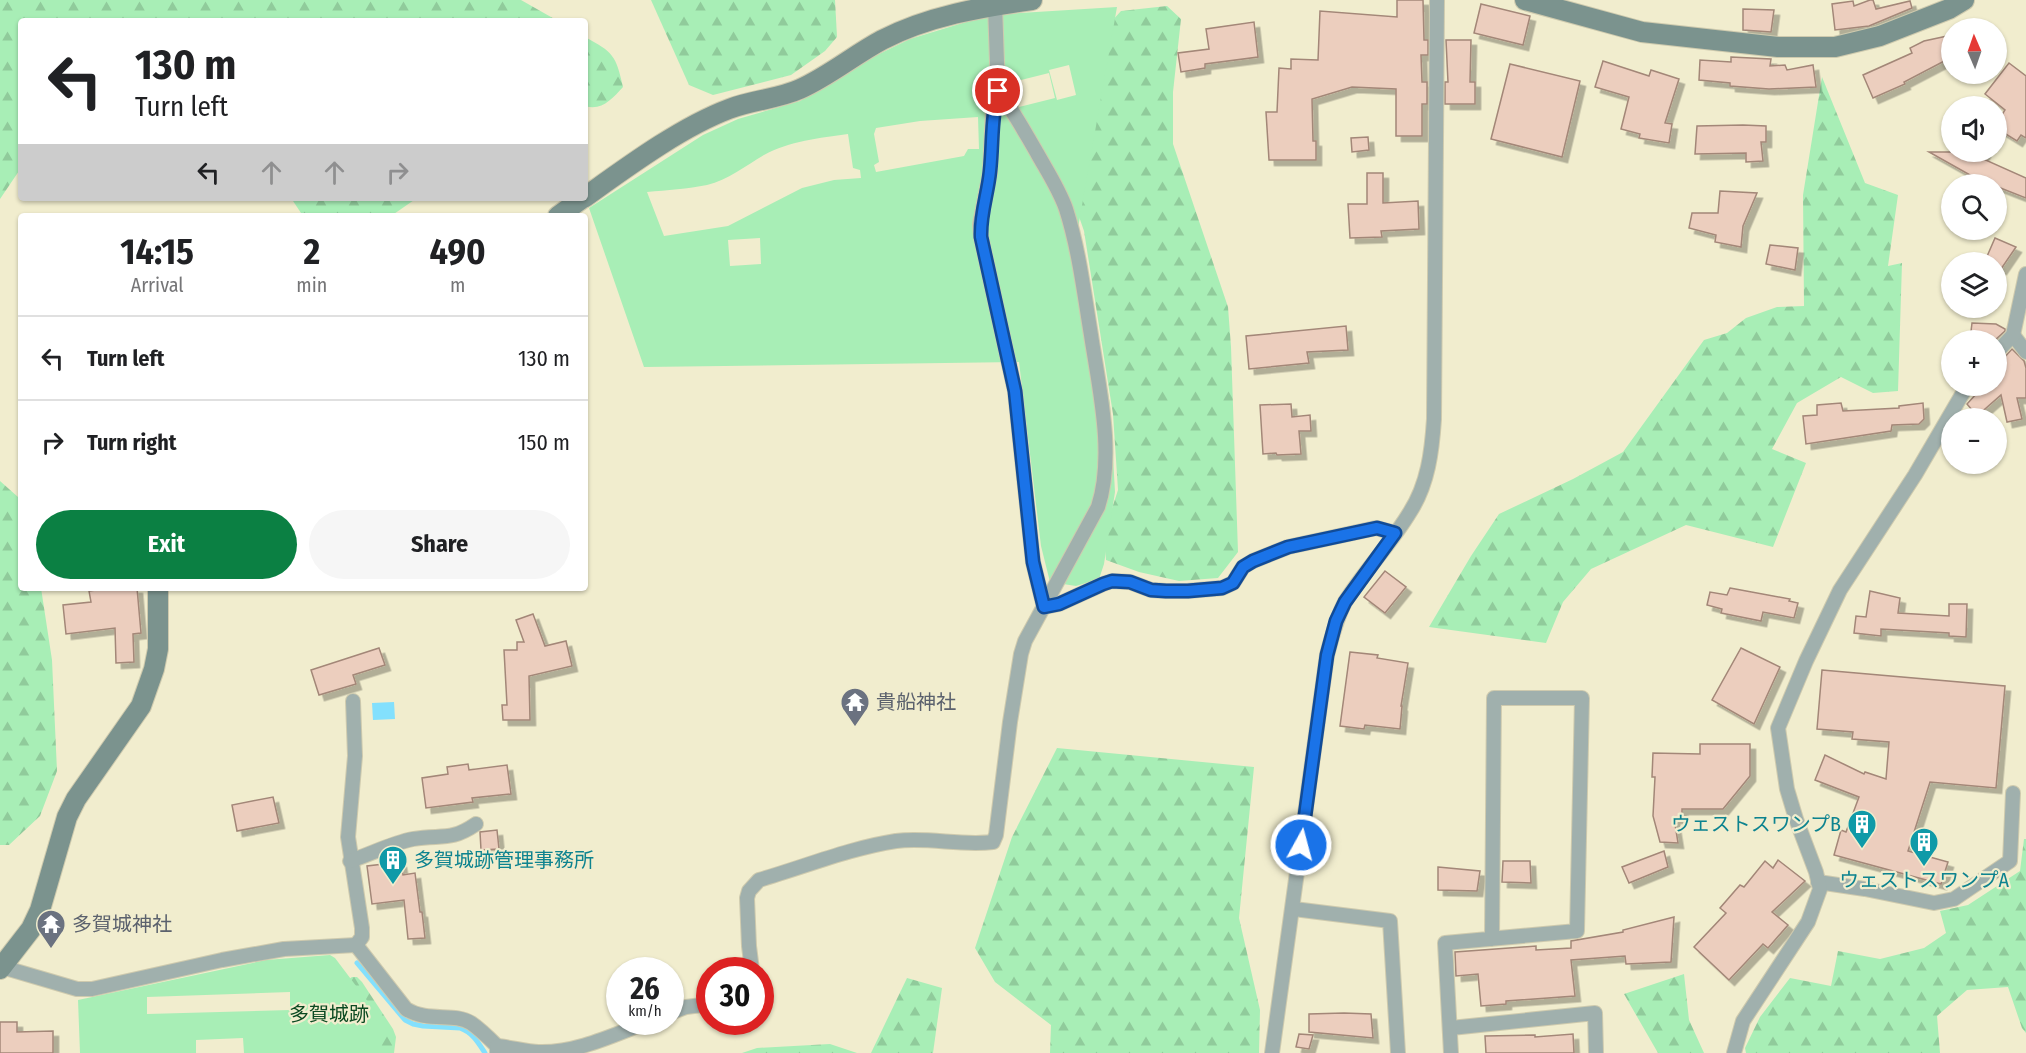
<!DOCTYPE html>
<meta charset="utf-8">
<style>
body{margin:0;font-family:"Fira Sans Condensed","Noto Sans JP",sans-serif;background:#f6f6f6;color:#202124;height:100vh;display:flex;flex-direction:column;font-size:22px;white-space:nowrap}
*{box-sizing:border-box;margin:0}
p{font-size:20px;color:#757577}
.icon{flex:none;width:33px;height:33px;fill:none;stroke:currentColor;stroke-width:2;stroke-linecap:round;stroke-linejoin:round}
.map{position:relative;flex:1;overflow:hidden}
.sheet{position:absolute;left:18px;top:213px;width:570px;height:378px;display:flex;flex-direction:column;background:#fff;border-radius:6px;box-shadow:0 2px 4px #0004}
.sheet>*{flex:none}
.guide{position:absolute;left:18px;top:18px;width:570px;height:183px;border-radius:6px;box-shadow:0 2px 4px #0004;background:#fff;color:#202124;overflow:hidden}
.needle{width:39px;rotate:358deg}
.buttons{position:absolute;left:1941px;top:18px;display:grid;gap:12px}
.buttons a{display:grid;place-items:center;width:66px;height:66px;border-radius:50%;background:#fff;box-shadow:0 2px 4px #0004;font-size:30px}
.speed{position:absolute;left:606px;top:957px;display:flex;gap:12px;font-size:30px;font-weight:700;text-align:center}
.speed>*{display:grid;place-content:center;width:78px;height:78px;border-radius:50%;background:#fff;box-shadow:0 2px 4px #0004;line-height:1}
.speed small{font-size:15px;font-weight:400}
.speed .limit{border:9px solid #d22;background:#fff;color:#111}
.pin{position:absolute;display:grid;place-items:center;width:51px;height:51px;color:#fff;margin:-26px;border:3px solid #fff;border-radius:50%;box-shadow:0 2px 6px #0007}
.me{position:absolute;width:66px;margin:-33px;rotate:7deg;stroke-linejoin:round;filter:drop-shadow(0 0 4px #0008)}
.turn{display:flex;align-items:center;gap:21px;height:126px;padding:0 18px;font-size:27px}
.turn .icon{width:78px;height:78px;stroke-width:2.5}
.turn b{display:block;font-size:42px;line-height:51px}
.lanes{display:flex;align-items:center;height:57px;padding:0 18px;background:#0003;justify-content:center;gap:30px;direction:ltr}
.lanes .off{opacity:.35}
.eta{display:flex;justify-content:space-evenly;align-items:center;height:102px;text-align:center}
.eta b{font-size:36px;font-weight:700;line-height:42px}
.cta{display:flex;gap:12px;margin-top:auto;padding:12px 18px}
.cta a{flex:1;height:69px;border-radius:36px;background:#0b8043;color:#fff;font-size:24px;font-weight:700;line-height:69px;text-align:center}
.cta a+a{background:#f6f6f6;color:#202124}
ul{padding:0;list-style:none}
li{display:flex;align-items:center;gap:18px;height:84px;padding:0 18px;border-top:2px solid #e0e0e0}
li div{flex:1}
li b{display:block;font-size:22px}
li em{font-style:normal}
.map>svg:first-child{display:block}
.forest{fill:url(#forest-firs)}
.park{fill:#a8eeb6;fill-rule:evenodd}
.water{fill:#83e0fd}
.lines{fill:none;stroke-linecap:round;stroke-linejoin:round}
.stream{stroke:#83e0fd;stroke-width:5}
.building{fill:#eccebe;stroke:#a38778;stroke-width:1.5;filter:url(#shadow)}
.street-casing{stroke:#cecaae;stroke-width:16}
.secondary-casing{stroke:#cecaae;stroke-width:22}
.street{stroke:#a0b0ad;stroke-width:14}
.secondary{stroke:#7b938e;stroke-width:20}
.route-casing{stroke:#114b97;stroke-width:15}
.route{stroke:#1a73e8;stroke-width:10}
.labels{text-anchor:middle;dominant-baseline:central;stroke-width:4.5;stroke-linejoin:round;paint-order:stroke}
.worship-label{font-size:20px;fill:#5b616d;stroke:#f1edce;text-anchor:start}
.culture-label{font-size:20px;fill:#0d838f;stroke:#f1edce;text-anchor:end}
.park-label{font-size:20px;fill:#0a4921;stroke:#f1edce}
</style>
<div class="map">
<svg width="2026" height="1053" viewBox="0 0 2026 1053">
<defs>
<pattern id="forest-firs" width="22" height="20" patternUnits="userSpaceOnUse" patternTransform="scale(1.5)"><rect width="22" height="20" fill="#a8eeb6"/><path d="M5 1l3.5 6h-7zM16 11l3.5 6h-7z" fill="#90cb9b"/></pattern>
<filter id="shadow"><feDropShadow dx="5.5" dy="5.5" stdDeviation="0" flood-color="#0004"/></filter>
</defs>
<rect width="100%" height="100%" fill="#f1edce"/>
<g class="forest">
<polygon points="0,0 521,0 558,21 21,21 21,168 0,199"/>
<polygon points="651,0 835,0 837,37 825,51 791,75 713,95 689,85"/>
<polygon points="1167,6 1181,19 1173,92 1173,144 1228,307 1231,347 1238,552 1218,578 1179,581 1139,572 1106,560 1104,533 1118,490 1113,414 1084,231 1067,182 1064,163 1078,83 1111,22 1121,11"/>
<path d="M585 37C613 52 616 55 623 87 612 99 602 111 585 106Z"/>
<polygon points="1822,77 1865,183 1898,195 1888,266 1902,263 1898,391 1873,393 1841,377 1797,403 1772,449 1806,463 1773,547 1686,525 1591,569 1563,602 1546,643 1429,627 1471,556 1499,514 1573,479 1623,452 1704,340 1727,333 1746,318 1777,307 1804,306 1803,195"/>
<polygon points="291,198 417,198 391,216 303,216"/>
<polygon points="0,481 18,497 21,503 21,588 41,588 52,660 57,771 40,816 9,845 0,845"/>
<polygon points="1057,748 1254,767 1239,918 1260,1010 1259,1053 1050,1053 1051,1025 995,982 975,948 1012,837"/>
<polygon points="2024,839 2026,839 2026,1033 2022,1028 2008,987 1967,990 1937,1016 1940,1053 1746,1053 1745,1048 1760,1017 1790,978 1831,986 1838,951 1880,959 1924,948 1946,933 1940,911 1968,905 2020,871"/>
<polygon points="1684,974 1689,1020 1704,1053 1658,1053 1624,994"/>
<polygon points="352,977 357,977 362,982 393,1029 396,1037 394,1053 349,1053 349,979"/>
<polygon points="907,978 942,988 933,1053 871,1053"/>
<polygon points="830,1044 857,1053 742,1053 757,1048"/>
</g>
<g class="park">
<path d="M1117 7 1078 228 1110 404 1115 492 1104 564 1099 579 1076 586 1050 582 1041 546 1019 362 644 367 589 208 703 135 738 119 800 101 875 56 910 39 989 15ZM1069 65 1076 95 1057 100 1049 70ZM1049 73 1055 98 1019 107 1005 84ZM978 117 979 149H968L964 156 876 172 874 165 879 162 874 134 876 128 920 121ZM848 134 853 168 860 170 861 178 834 180 802 188 728 226 664 236 647 192C667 190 688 189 707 185 728 180 745 166 764 155 789 141 820 138 848 134ZM760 238 761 264 730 266 728 240Z"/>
<path d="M330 955 335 958 375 1011 378 1035V1053H244L243 1038 196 1040V1053H80L78 1000 266 960ZM290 992V1010L147 1014V997Z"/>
</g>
<polygon class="water" points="394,702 395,719 373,720 372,703"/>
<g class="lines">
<path class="stream" d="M357 963 405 1020 413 1024 423 1026 460 1028C473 1033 478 1042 485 1053"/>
</g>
<g class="building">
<polygon points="1397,0 1423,0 1424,40 1428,40 1428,55 1421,55 1422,82 1427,82 1427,104 1422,104 1422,136 1396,136 1396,89 1352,87 1312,99 1313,141 1316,141 1316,160 1269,160 1266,112 1277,112 1279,68 1291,69 1291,59 1318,60 1320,11 1397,17"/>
<polygon points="1870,0 1873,0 1876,9 1910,1 1912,8 1869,26 1835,30 1832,4 1853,1 1854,6"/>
<polygon points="1481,4 1530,16 1523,45 1474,33"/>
<polygon points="1743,9 1774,10 1771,32 1743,30"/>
<polygon points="1254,22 1258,57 1205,64 1205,68 1181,72 1178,53 1209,49 1206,29"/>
<polygon points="1952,35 1952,57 1904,82 1905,84 1873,98 1863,75 1912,53 1910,48 1924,41"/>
<polygon points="1446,40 1471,40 1470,82 1475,82 1475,104 1445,104 1445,82 1448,82"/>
<polygon points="1731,57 1771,59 1770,66 1785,65 1787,70 1813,65 1816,87 1769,89 1730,86 1730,83 1699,80 1700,60 1731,62"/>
<polygon points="1603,61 1649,76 1651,70 1679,79 1665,123 1672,124 1669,143 1639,138 1640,134 1621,129 1629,97 1595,87"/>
<polygon points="2009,63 2026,76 2026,138 2021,135 2017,141 1996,128 1996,124 2005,110 1985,94"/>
<polygon points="1510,64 1580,81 1562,157 1491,139"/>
<polygon points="1743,125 1766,126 1766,142 1761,142 1763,161 1746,162 1746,153 1695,154 1697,126"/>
<polygon points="1368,137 1369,150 1352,152 1351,138"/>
<polygon points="1929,152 1985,152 1981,158 2026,178 2026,198 1998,187 1997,189 1996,184 1986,184"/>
<polygon points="1367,173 1383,173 1383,203 1418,201 1419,229 1381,231 1382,237 1350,238 1348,204 1367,204"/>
<polygon points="1720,191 1757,193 1743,226 1741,247 1715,242 1716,235 1689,228 1692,213 1718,213"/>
<polygon points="1995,238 2016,247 2001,269 1996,266 1996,262 1985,261"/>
<polygon points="1770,245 1798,248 1795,270 1766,264"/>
<polygon points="1972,323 1996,324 2005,329 2005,331 1995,340 1970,340"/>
<polygon points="1346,326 1348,350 1307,352 1309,363 1249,369 1246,336"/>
<polygon points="2012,349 2024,361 2026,368 2026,398 2017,398 2022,419 2007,422 2001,395 1977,416 1967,404 1978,392 1975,389 1976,386 1996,386 1996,362 2002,360"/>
<polygon points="1841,403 1843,411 1899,408 1899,406 1923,403 1924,419 1919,424 1892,425 1891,431 1806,444 1803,416 1817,415 1817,405"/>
<polygon points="1291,404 1292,417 1310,415 1311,431 1299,431 1301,454 1277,455 1276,453 1263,454 1260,405"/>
<polygon points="1385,571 1406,587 1385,613 1364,597"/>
<polygon points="109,588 137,588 141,633 133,634 134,662 116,663 115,628 66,634 63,605 91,602 89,591"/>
<polygon points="1730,588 1790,599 1789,601 1798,603 1794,618 1763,612 1761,621 1721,613 1722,609 1707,605 1710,592 1727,595"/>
<polygon points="1870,591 1900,598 1898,613 1949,616 1949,604 1967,604 1966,637 1949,636 1949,633 1881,629 1881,636 1854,633 1856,616 1866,617"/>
<polygon points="533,614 545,646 566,641 572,666 529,676 530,720 503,720 502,705 507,705 504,650 517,650 517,642 524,642 516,620"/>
<polygon points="379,648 385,665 353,675 356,684 319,695 311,670"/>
<polygon points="1741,648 1780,667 1754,724 1712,700"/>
<polygon points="1350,652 1378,655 1377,658 1408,663 1401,706 1402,706 1400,729 1365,725 1364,729 1340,726"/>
<polygon points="1822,670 2005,686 1996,788 1930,782 1908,851 1948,862 1941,884 1834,855 1841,830 1846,832 1859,797 1815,780 1825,755 1864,774 1865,772 1886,779 1889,742 1852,739 1853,732 1817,729"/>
<polygon points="1700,744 1750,744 1750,776 1723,809 1682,809 1682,818 1674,818 1678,843 1660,842 1653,816 1655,777 1652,777 1653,753 1700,754"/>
<polygon points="468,764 469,770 507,765 511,794 472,798 473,802 426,808 422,778 448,774 447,767"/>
<polygon points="273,797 279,823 237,831 232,805"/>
<polygon points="497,830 499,849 481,850 480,832"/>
<polygon points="1664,851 1668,867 1629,883 1622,867"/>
<polygon points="1778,860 1805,881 1772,912 1788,925 1768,948 1763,944 1729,980 1694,947 1726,913 1720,908 1740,885 1744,887 1765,861 1773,868"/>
<polygon points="1503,861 1530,861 1531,883 1502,882"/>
<polygon points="401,862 403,875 415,873 420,912 422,912 425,938 408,939 404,900 372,904 367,866"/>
<polygon points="1438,867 1480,871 1477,891 1438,890"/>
<polygon points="1674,917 1671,962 1626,964 1625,956 1571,960 1575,996 1506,1001 1506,1004 1481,1006 1478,974 1456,976 1455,952 1536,946 1536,950 1571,948 1571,941 1623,932 1623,930"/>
<polygon points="1344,1013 1371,1014 1373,1038 1309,1032 1309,1014"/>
<polygon points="0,1022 17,1022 17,1032 53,1031 53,1053 0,1053"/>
<polygon points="1299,1034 1313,1035 1309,1049 1296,1047"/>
<polygon points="1573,1034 1574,1053 1486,1053 1485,1036 1535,1035 1535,1037"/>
</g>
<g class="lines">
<g class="street-casing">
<g id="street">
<polyline points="995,5 998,91 993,108 990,173 980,224 981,237 1015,391 1033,562 1044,607"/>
<polyline points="2013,335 2026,352"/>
<polyline points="1996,353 2013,335 2026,274"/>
<polyline points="1044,607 1059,604 1103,584 1112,581 1130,582 1151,590 1166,591 1187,591 1222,588 1233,583 1243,567 1253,561 1288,547 1376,528 1395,533"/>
<path d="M353 701 355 756 348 837 362 928V937L356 945 406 1009C428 1023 454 1012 471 1023 480 1029 489 1038 497 1046V1053"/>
<path d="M350 861C371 854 392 843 413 839 441 834 450 842 476 824"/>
<polyline points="1818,882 1865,889 1934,903 1954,899 2010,861 2013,793"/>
<polyline points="1294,909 1390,921 1398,1053"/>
<polyline points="2,967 77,989 92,989 222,960 284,949 356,945"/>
<path d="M752 970 749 946 747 898 749 891 759 880C804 867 850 848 896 841 929 837 961 846 993 842L996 835 1010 722 1021 654 1025 641 1098 507C1115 455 1099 388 1091 335 1084 293 1079 250 1066 209 1059 189 1047 171 1037 153 1024 131 1013 110 998 91"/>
<polyline points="670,1013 686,1007 710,1004"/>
<polyline points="1451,1028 1595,1013 1596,1053"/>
<path d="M497 1046C510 1047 527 1052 539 1052 577 1053 613 1035 648 1022"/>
<path d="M1272 1053 1327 655C1332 637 1336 619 1345 602 1364 571 1391 544 1410 512 1428 484 1432 451 1434 419L1437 0"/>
<polyline points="1451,1053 1445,943 1577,931 1582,698 1494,698 1492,939"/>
<polyline points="1734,1053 1743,1021 1808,922 1820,889 1816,872 1796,819 1787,789 1778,728 1806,661 1840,590 1915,475 1967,386"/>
</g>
</g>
<g class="secondary-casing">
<g id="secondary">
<polyline points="1525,0 1642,32 1778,47 1835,47 1880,36 1949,9 1964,0"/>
<path d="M585 197C627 167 681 127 729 109 752 100 778 99 800 89 829 76 854 55 882 40 928 16 982 7 1032 0"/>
<polyline points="558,216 583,198"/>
<polyline points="0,969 31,929 40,910 67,817 76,799 141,706 154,669 158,649 158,588"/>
</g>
</g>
<use href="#street" class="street"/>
<use href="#secondary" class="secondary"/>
</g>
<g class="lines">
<g class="route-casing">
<path id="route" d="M998 91C991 117 993 144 990 171 988 193 980 214 981 237L1015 391 1033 562 1044 607 1059 604 1103 584 1112 581 1130 582 1151 590 1166 591H1188L1222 588 1233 583 1243 567 1253 561 1288 547 1377 528 1395 533 1345 602 1336 621 1327 655 1301 845"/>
</g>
<use href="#route" class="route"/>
</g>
<defs>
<g id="temple-pin" transform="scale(1.5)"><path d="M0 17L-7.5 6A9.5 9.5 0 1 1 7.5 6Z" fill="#6b7280" stroke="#f1edce"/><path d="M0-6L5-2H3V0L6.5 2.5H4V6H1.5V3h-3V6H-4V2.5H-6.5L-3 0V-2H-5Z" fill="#fff"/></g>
<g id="building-pin" transform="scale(1.5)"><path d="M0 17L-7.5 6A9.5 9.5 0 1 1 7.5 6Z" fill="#0f9aa8" stroke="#f1edce"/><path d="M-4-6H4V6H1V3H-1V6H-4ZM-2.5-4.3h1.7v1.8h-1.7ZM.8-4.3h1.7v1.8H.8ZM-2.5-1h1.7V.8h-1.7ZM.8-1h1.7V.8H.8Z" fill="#fff"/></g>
</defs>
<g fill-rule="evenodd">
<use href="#temple-pin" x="855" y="702"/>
<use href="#building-pin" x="1862" y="824"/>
<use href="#building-pin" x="1924" y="842"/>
<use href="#building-pin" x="393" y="860"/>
<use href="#temple-pin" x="51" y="924"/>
</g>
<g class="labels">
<g class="worship-label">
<text x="876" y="702">貴船神社</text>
<text x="72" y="924">多賀城神社</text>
</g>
<g class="culture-label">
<text x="1841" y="824">ウェストスワンプB</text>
<text x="414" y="860" text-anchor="start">多賀城跡管理事務所</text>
<text x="1924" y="880" text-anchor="middle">ウェストスワンプA</text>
</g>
<g class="park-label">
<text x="329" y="1014">多賀城跡</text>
</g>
</g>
</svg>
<div class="buttons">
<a><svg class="needle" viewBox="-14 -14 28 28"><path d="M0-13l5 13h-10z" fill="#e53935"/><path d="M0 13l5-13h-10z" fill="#757577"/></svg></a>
<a><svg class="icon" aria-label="sound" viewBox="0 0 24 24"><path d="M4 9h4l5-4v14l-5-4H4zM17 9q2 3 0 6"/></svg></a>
<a><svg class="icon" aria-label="search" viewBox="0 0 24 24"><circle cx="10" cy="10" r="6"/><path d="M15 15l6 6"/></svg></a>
<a><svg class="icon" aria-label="layers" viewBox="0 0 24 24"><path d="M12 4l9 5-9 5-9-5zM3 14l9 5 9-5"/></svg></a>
<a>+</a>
<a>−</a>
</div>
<div class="speed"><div>26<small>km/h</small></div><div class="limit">30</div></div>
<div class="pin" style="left:998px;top:91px;background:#d93025"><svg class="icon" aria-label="arrive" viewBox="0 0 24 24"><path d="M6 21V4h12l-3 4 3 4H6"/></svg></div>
<svg class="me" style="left:1301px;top:845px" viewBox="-20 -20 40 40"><circle r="17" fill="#1a73e8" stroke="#fff" stroke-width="3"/><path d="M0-11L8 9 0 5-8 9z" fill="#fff"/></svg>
<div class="guide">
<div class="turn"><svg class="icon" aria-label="left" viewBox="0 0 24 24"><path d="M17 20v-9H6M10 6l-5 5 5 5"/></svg><div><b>130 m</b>Turn left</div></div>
<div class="lanes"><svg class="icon" aria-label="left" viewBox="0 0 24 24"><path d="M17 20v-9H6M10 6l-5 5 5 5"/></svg><svg class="icon off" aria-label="ahead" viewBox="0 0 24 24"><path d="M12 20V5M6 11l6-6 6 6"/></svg><svg class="icon off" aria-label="ahead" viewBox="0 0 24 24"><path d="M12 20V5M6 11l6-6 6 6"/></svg><svg class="icon off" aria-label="right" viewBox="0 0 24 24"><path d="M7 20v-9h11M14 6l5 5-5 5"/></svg></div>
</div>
<section class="sheet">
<div class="eta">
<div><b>14:15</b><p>Arrival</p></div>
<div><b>2</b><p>min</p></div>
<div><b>490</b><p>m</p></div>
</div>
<ul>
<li><svg class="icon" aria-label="left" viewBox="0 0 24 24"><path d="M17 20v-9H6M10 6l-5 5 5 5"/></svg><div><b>Turn left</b></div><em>130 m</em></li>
<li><svg class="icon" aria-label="right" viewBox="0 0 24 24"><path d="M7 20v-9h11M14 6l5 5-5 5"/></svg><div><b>Turn right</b></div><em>150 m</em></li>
</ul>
<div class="cta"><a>Exit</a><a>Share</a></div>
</section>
</div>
